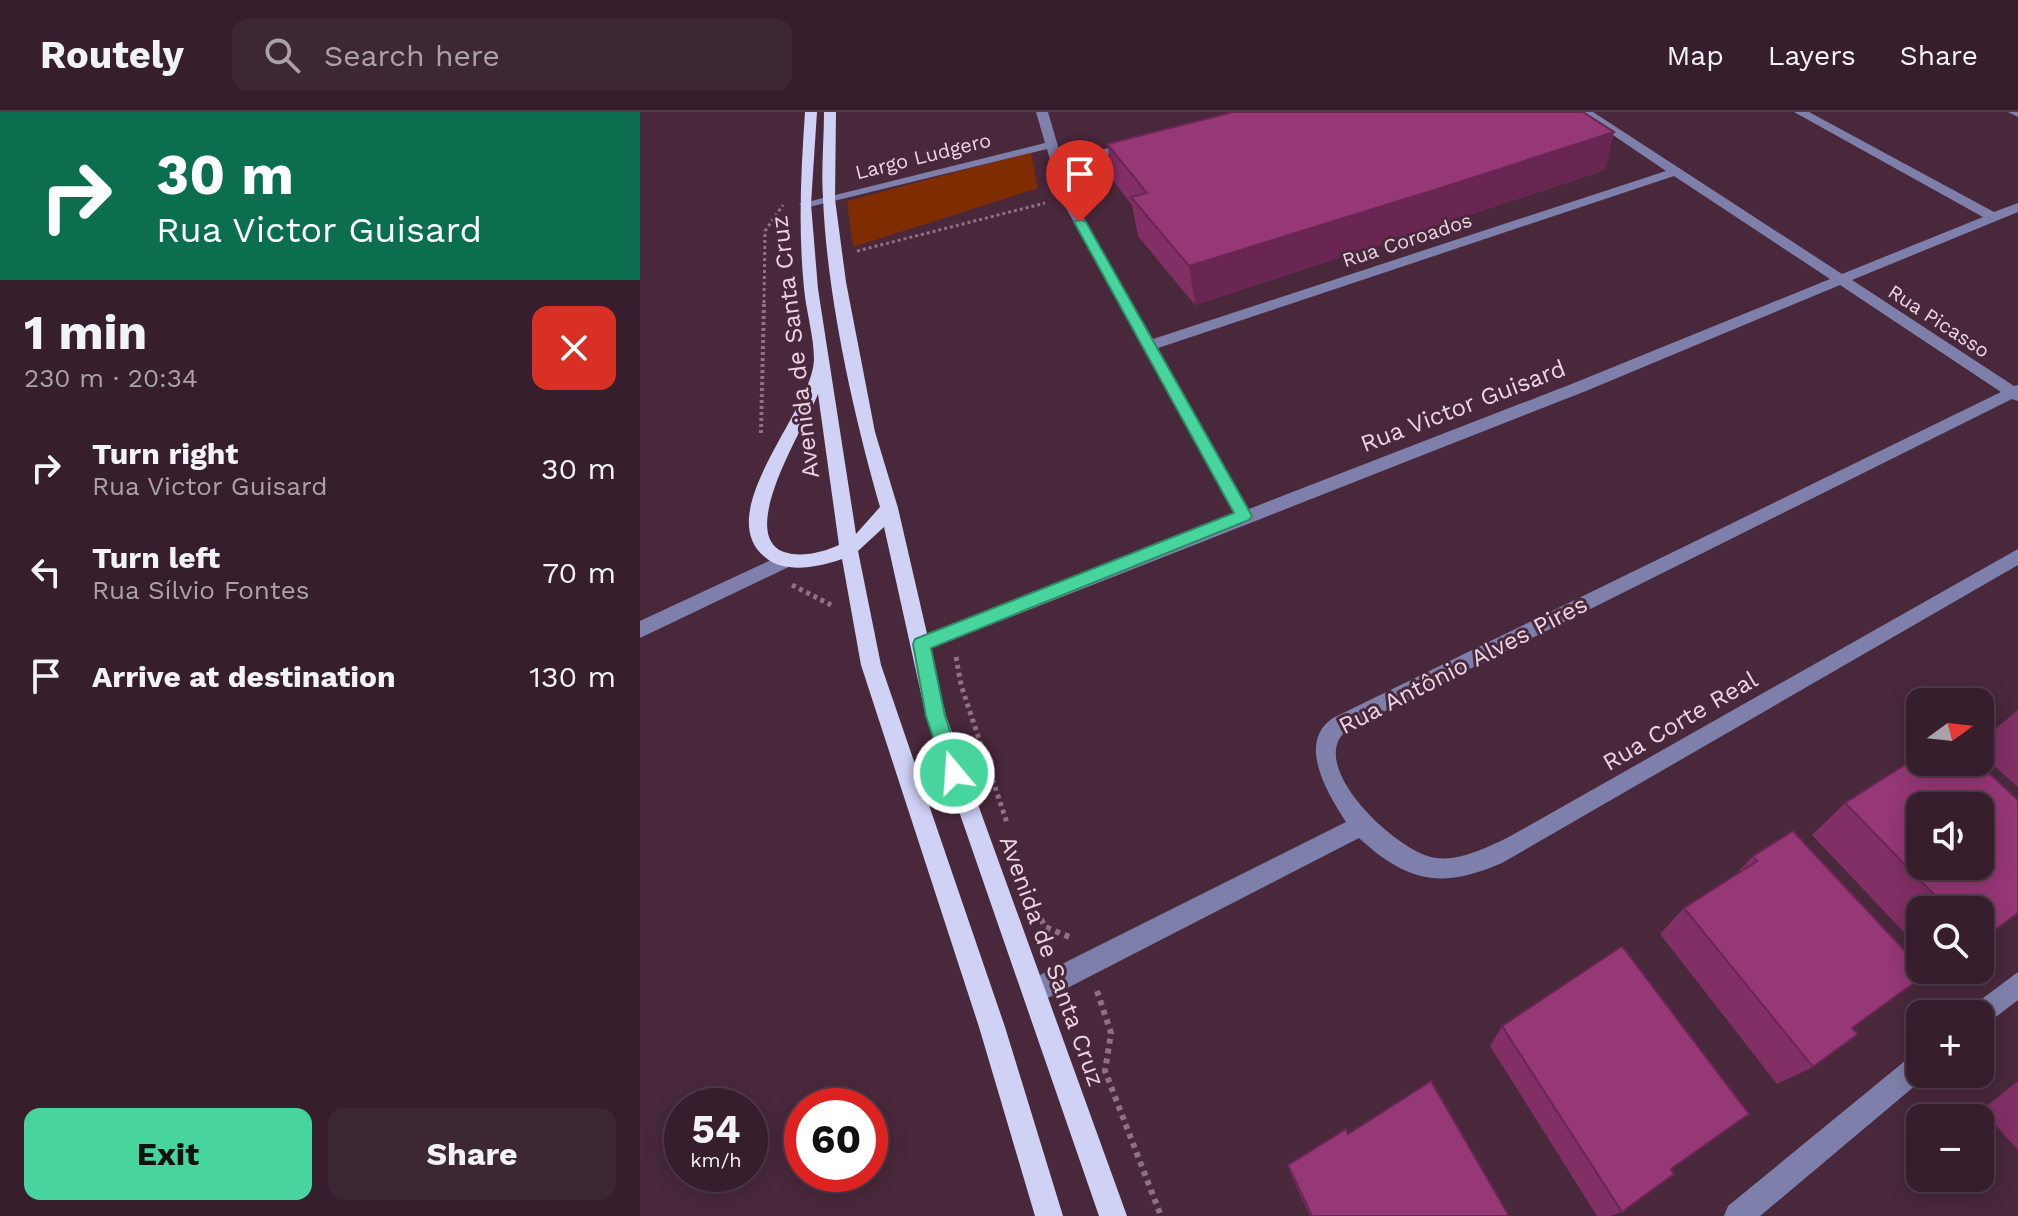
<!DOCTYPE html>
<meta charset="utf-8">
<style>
body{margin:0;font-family:"Work Sans",sans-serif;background:#3e2735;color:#f1f3f6;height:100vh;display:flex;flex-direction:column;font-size:30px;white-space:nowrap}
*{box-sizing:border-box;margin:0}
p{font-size:26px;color:#aaa2aa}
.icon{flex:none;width:44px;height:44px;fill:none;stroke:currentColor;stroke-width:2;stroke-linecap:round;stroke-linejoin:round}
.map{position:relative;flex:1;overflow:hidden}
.drawer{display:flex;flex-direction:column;background:#371e2d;width:640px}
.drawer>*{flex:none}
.top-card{background:#0b6e4f;color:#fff;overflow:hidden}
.needle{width:52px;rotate:75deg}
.tools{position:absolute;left:1266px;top:576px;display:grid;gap:16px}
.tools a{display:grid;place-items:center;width:88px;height:88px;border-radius:16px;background:#371e2d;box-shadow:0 4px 20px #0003,0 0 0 2px #513c49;font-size:40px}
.speed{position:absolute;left:24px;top:976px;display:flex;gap:16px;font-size:40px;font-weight:700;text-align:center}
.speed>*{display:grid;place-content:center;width:104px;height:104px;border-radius:50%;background:#371e2d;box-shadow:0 4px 20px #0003,0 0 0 2px #513c49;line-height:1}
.speed small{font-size:20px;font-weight:400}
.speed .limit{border:12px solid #d22;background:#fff;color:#111}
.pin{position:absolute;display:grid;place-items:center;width:68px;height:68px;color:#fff;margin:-82px -34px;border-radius:50% 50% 50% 0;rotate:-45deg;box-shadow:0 0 8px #0007}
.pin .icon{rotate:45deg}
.me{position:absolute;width:88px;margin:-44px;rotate:342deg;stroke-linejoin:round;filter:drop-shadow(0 0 6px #0008)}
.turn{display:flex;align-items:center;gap:28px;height:168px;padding:0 24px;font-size:36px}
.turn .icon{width:104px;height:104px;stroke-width:2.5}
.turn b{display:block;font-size:56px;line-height:68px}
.round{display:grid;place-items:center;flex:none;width:84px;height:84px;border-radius:16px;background:#3e2735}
.overview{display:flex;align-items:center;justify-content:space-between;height:136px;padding:0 24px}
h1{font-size:48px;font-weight:700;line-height:60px}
.cta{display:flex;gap:16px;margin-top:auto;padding:16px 24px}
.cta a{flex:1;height:92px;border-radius:16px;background:#48d49d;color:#111;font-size:32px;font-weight:700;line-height:92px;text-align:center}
.cta a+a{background:#3e2735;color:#f1f3f6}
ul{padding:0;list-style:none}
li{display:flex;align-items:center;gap:24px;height:104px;padding:0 24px}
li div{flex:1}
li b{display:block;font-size:30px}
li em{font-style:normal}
header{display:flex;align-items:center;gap:48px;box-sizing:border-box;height:112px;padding:0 40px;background:#371e2d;border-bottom:2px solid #513c49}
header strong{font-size:38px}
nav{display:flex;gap:44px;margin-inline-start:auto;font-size:28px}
.search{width:560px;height:72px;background:#3e2735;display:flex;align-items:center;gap:20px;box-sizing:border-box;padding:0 28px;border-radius:16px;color:#aaa2aa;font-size:30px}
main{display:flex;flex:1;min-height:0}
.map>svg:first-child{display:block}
.green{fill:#7f2d00}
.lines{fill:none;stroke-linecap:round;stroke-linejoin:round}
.path-far3{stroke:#8e7282;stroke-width:3;stroke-dasharray:3 3;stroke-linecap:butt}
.path-far2{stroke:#8e7282;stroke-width:4;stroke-dasharray:3 3;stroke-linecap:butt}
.path-far1{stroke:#8e7282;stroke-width:5;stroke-dasharray:4 4;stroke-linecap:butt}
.path{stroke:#8e7282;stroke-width:6;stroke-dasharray:5 5;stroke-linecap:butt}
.minor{fill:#7e80ab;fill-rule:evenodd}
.major{fill:#cfd1f5;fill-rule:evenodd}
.wall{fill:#812f65}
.shaded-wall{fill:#692653}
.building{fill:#963776;stroke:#692653;stroke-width:2;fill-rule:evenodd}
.route{fill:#48d49d;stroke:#2f8a66;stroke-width:2}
.labels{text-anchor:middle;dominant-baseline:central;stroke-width:6;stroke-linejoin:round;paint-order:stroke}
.far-street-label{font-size:20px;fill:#ebd5e1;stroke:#49283c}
.street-label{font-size:24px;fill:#ebd5e1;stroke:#49283c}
</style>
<header>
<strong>Routely</strong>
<div class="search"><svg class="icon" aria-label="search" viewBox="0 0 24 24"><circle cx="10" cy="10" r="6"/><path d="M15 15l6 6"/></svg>Search here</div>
<nav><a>Map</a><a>Layers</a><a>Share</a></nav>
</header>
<main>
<section class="drawer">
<div class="top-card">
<div class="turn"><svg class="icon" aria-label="right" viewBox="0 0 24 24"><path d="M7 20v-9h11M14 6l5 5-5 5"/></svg><div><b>30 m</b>Rua Victor Guisard</div></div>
</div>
<div class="overview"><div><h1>1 min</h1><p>230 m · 20:34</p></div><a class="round" style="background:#d93025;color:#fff"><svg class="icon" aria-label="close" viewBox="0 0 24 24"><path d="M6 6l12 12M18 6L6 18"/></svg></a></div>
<ul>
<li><svg class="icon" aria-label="right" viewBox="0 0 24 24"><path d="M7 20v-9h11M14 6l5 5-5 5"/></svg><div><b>Turn right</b><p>Rua Victor Guisard</p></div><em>30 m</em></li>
<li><svg class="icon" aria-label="left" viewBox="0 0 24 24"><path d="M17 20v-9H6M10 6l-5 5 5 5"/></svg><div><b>Turn left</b><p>Rua Sílvio Fontes</p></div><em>70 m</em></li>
<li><svg class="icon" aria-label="arrive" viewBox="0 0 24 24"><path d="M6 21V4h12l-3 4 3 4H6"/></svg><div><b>Arrive at destination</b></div><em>130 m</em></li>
</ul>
<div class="cta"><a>Exit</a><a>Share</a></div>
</section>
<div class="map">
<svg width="1378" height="1104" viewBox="0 0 1378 1104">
<rect width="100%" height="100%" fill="#49283c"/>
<polygon class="green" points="391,40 398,76 213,135 207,89"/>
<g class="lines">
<g class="path-far3">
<polyline points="217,139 405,91"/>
<polyline points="124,191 125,119 143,93"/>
</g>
<polyline class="path-far2" points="121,321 124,189"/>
<g class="path-far1">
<polyline points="152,473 193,494"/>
<polyline points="316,545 321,573 367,711"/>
</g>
<g class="path">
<polyline points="401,807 405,815 432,826"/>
<polyline points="457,879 471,921 465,959 521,1104"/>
</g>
<g class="minor">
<path d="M396 0H408L422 48 492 30 498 34 424 55 432 85 513 227 1026 59 939 0H953L1202 162 1343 105 1154 0H1169L1354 100 1378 91V100L1212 168 1374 274 1378 273V289L1372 287 709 617C661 649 756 741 796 746 821 749 845 736 867 726L1378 437V453L862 751C802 777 768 771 719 726L404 888 395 892 386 888 382 879 386 870 706 710C688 682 656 631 693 606L1361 280 1200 173 946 279 282 540 275 538 272 532 275 526 595 403 420 85 407 37 165 96 159 92 405 31ZM1034 64 1190 167 934 271 609 397 518 236Z"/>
<polygon points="1368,0 1378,0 1378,5"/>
<polygon points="146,441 153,443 155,448 153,453 0,526 0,509"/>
<polygon points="1378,860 1378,888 1340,917 1340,902 1328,902 1331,895"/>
<polygon points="1280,940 1280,962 1289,962 1120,1104 1084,1104 1088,1094 1271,944"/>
</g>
<path class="major" d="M165 0H177L171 92 178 177 216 422 240 395C213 301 187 184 183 86 181 58 184 29 184 0H196L195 87 206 170 235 320 258 396 306 604 487 1104H459L286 604 244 415 218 439 241 553 365 915 423 1104H395L339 915 221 553 202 447C179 455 146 462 126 446 69 402 172 299 174 248 174 224 166 199 164 176 158 116 161 59 165 0ZM178 282 199 433C184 440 161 446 144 440 95 422 167 311 178 282Z"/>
</g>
<g class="wall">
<polygon points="974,20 965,58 800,113 555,193 498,124 492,93 474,70 467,32"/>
<polygon points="1378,598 1378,675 1340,641 1340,630"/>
<polygon points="1205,691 1340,798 1280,798 1280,837 1172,723"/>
<polygon points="1153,719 1212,916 1173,955 1137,972 1020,822 1044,796 1095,763 1113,744"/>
<polygon points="862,914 1031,1057 982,1100 970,1104 957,1104 850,934"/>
<polygon points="1378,969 1378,1038 1342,998"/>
<polygon points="708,1022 869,1104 670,1104 651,1063 648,1053"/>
</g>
<polygon class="shaded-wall" points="974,20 965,58 800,113 555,193 549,154"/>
<g class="building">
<polygon points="593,0 943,0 974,20 804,75 549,154 491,85 507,81 467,32"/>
<path d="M1280 643V650H1337L1378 688V801L1340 829V798H1309L1205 691ZM1280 694H1340V754H1280Z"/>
<polygon points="1153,719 1280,855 1280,858 1283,858 1286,862 1212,916 1218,922 1173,955 1044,796 1117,749 1113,744"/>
<polygon points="982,834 1109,1002 1031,1057 1034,1062 982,1100 862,914"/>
<polygon points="791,969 869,1104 672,1104 648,1053 706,1017 708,1022"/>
</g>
<polygon class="route" points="440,107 446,110 612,404 609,408 291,536 305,604 324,661 321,667 314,670 307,667 286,604 273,532 275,527 594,401 434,110"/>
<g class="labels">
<g class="far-street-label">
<text transform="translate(283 44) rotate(-14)">Largo Ludgero</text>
<text transform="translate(767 128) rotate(-18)">Rua Coroados</text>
<text transform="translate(1299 209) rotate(33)">Rua Picasso</text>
</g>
<g class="street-label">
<text transform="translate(155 235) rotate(-97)">Avenida de Santa Cruz</text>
<text transform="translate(823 294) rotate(-21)">Rua Victor Guisard</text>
<text transform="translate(823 553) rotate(-27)">Rua Antônio Alves Pires</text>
<text transform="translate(1040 609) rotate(-30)">Rua Corte Real</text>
<text transform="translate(412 849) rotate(70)">Avenida de Santa Cruz</text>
</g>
</g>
</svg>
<div class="tools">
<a><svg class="needle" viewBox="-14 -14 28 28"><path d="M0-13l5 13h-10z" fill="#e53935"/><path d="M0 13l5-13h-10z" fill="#aaa2aa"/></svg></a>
<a><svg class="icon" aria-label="sound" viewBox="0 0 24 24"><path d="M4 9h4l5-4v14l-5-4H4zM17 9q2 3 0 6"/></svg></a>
<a><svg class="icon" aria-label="search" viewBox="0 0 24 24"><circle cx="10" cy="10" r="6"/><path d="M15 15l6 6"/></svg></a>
<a>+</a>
<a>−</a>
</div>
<div class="speed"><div>54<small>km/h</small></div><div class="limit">60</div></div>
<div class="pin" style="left:440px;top:110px;background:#d93025"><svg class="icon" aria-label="arrive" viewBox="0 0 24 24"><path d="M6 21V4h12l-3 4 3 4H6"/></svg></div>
<svg class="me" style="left:314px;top:661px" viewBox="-20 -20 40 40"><circle r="17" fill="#48d49d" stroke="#fff" stroke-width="3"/><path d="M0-11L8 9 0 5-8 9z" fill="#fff"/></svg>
</div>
</main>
